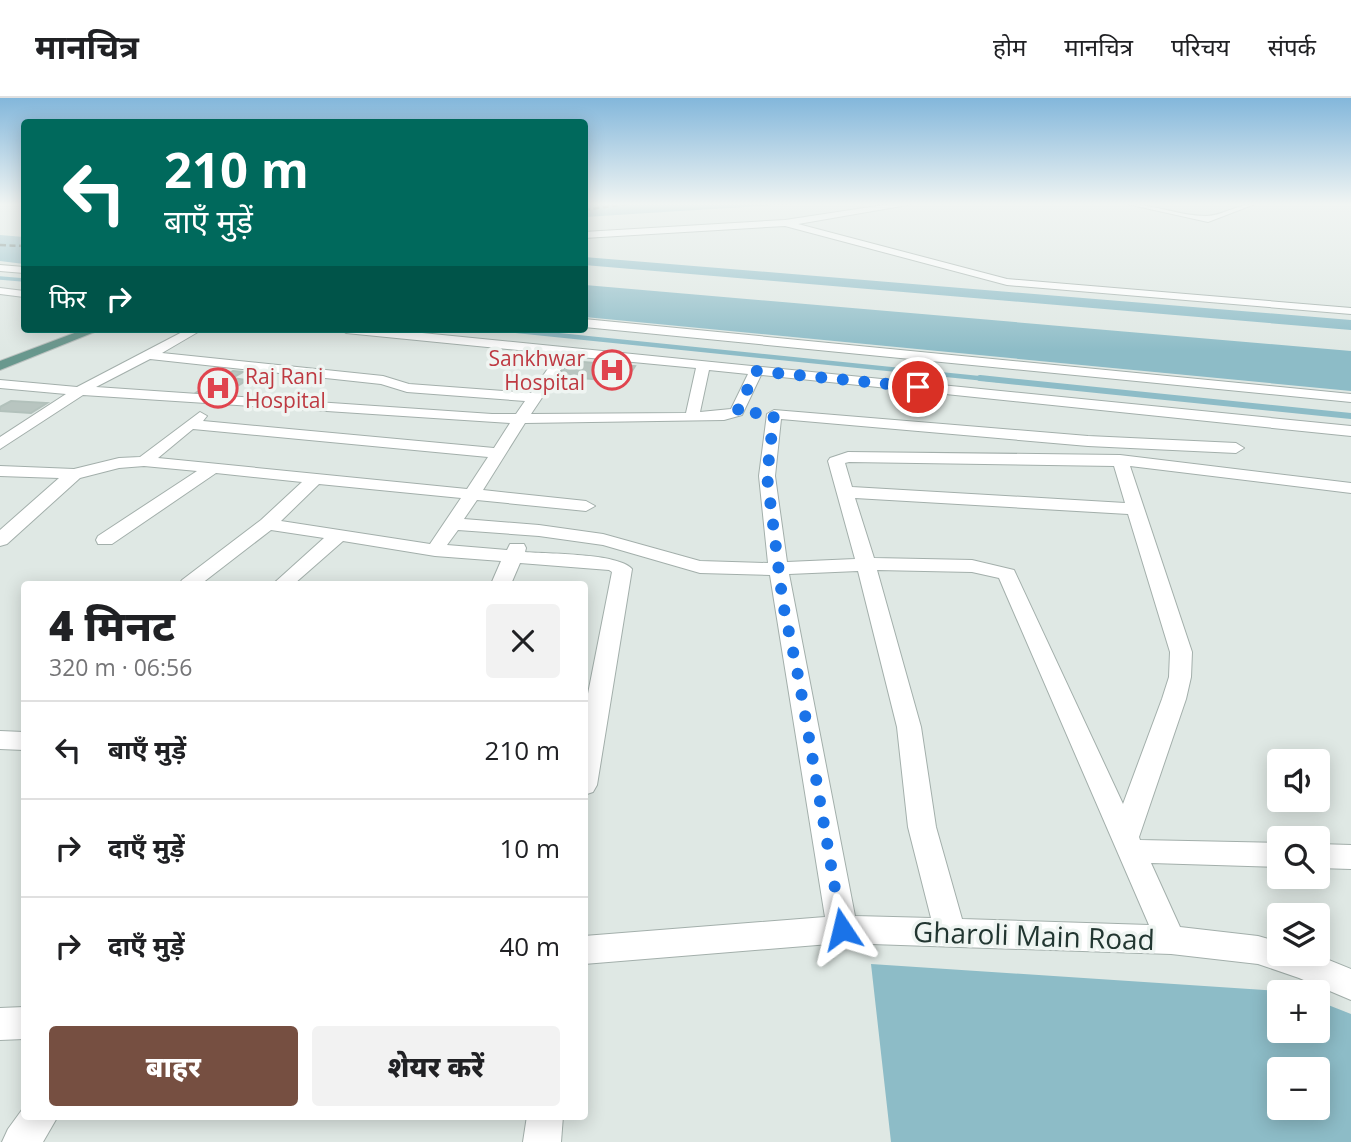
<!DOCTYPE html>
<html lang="hi">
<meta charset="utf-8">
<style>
body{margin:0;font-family:"Open Sans","Noto Sans Devanagari",sans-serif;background:#f2f2f2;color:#202124;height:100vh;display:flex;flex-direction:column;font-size:26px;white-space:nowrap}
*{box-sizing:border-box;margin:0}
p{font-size:23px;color:#757577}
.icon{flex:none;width:38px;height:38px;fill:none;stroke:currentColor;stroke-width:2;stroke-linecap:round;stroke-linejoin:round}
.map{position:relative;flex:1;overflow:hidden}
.sheet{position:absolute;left:21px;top:483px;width:567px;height:539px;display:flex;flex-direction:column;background:#fff;border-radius:7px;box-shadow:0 4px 18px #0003}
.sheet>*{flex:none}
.banner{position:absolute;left:21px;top:21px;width:567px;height:214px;border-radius:7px;box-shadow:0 4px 18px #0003;background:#00695c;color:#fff;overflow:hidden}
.buttons{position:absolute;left:1267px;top:651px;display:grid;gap:14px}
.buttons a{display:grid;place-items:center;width:63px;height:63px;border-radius:7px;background:#fff;box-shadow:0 4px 18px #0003;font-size:35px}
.pin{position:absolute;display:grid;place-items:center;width:60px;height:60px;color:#fff;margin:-30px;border:4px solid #fff;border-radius:50%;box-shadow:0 2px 7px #0007}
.me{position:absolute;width:77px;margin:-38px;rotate:350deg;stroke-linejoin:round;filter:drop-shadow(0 0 5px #0008)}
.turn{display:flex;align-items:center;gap:24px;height:147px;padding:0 28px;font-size:32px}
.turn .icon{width:91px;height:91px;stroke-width:2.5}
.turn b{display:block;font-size:49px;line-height:60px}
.then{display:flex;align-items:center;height:66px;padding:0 28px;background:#0003;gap:14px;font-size:26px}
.round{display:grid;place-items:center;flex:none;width:74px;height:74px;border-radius:7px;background:#f2f2f2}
.summary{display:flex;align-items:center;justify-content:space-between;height:119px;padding:0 28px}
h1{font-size:42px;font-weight:800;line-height:52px}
.primary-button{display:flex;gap:14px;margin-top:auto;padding:14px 28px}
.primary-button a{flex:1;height:80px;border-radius:7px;background:#764f41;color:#fff;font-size:28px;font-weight:800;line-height:80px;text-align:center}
.primary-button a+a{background:#f2f2f2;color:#202124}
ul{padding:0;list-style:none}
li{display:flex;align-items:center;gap:21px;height:98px;padding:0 28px;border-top:2px solid #e0e0e0}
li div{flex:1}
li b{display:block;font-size:26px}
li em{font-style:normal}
header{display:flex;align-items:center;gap:42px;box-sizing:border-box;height:98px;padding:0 35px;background:#fff;border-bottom:2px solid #e0e0e0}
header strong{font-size:33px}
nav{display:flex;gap:38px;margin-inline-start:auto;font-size:24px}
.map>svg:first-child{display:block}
.water{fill:#8dbcc7;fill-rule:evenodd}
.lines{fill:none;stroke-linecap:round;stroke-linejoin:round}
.stream-far2{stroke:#8dbcc7;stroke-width:3.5}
.stream-far1{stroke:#8dbcc7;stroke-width:4.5}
.stream{stroke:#8dbcc7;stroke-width:6}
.canal{fill:#8dbcc7;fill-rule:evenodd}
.building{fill:#b8c5c0;stroke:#b2c1bb;stroke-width:2}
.minor-casing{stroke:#a3afab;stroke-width:2}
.major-casing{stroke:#bdc3c1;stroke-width:2}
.minor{fill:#fff;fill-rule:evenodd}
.major{fill:#69988e;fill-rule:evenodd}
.rail{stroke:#5c726d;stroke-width:2.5;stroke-dasharray:6 3.5;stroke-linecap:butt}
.route{stroke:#1a73e8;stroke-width:12;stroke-dasharray:0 21.6}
.labels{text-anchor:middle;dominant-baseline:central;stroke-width:7;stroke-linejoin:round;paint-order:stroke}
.far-health-label{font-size:21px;fill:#be3a42;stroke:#eff5f2;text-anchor:end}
.near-street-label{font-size:28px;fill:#223631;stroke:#eff5f2}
</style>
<header>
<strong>मानचित्र</strong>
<nav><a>होम</a><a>मानचित्र</a><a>परिचय</a><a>संपर्क</a></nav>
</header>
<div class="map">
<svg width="1351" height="1044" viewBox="0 0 1351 1044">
<rect width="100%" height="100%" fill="#dfe8e4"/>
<g class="water">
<polygon points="793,106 585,119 585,106"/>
<polygon points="0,137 24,139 24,166 0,163"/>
<polygon points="585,187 1351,253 1351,293 585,219"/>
<path d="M871 866 1279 893 1283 894H1279V933H1318V903L1351 916V1044H891ZM1279 971H1318V1010H1279Z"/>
</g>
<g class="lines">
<polyline class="stream-far2" points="0,180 24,182"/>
<polyline class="stream-far1" points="499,231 997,282"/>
<polyline class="stream" points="980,280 1351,318"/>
<polygon class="canal" points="584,159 1351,222 1351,232 584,167"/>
</g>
<g class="building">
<polygon points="570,263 635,268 625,284 558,278"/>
<polygon points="233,273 243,274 232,280 247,282 223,297 197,294"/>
<polygon points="11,303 47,305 31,315 0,313 0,309"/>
</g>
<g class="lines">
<g class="minor-casing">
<g id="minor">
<polygon points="890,106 913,106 798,126 1007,181 1351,210 1351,216 1007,187 785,128 584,140 584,134 785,122"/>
<path d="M1127 106C1154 106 1179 118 1206 118 1222 118 1237 106 1255 106L1208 124Z"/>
<polygon points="0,167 24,169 24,175 0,173"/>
<polygon points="0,190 24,193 24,199 0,196"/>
<polygon points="584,221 1351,296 1351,304 584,229"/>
<path d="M188 231H203L162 255 383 278 409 286 531 295 558 256 346 235 340 231H382L1351 328V338L761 277 742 317 724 322 525 325 483 392 586 403 595 408 586 413 477 402 464 421 539 427 603 436 700 463 768 465 759 378 767 316 774 312 1088 338 1236 345 1244 350 1236 355 1088 348 781 321 775 378 787 464 855 461 828 363 830 360 848 354 1120 357 1351 385V395L1130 368 1192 554 1191 579 1186 601 1139 739 1140 742 1279 745V769L1151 765 1180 829 1258 838 1279 844V856H1314L1351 871V902L1299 880 1258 866 1171 856 842 845 584 866V838L825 819 770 477 700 475 603 447 539 438 458 432 447 447 507 452 510 446H524L526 450 525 454C547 456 619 455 632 471L597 687 593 694 584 697V616L612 474 609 472 520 465 511 486H491L501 463 435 458 343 443 294 486H273L324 440 271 432 201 486H179L182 482 261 422 302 384 216 375 112 446H98L96 442 98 438 197 373 144 368 119 370 80 380 7 446 0 448V432L59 380 0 378V368L74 371 119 360 140 359 200 314 207 318 203 323 494 350 510 325 83 297 0 351V339L66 296 0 290V282L77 289ZM570 258 696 270 686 315 531 316ZM150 261 381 286 407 294 525 303 516 316H492L96 289ZM709 272 748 276 731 311 700 314ZM193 331 488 359 467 391 158 360ZM849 364 1114 368 1125 405 852 389 845 365ZM319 386 461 400 430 446 281 423ZM855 400 1128 416 1170 554 1169 579 1162 601 1123 706 1014 472 972 462 874 460ZM877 472 972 474 999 480 1149 827 962 821 936 729 921 629ZM858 473 897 629 908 729 931 820 855 818 789 476Z"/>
<polygon points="0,633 24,634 24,652 0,651"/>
<polygon points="1318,746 1351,747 1351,771 1318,770"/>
<polygon points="24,909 24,941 0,942 0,910"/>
<polygon points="24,1009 24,1018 58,1018 43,1044 2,1044 8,1031"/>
<polygon points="527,1018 563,1018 561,1044 523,1044"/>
</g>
</g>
<g class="major-casing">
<polygon id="major" points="85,231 102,231 0,272 0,263"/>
</g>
<use href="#minor" class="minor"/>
<use href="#major" class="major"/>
<g class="rail">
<polyline points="584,112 627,106"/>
<polyline points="0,147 24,148"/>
</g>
</g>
<linearGradient id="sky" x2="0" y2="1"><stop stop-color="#83b7db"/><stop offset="0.42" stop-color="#f1f5f3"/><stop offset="1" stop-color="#f1f5f3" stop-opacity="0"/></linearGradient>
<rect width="1351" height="253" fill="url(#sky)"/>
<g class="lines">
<polyline class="route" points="842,831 799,582 783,506 767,378 774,316 737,314 756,273 918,289"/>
</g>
<defs>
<g id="hospital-ring" transform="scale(2.0125)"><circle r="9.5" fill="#eff5f2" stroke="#e0444e" stroke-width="1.5"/><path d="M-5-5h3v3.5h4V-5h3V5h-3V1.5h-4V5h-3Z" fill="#e0444e"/></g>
</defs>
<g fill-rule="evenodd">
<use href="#hospital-ring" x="612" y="272"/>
<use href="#hospital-ring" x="218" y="290"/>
</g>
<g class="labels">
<g class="far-health-label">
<text x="585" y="260">Sankhwar<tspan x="585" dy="24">Hospital</tspan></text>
<text x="245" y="278" text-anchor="start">Raj Rani<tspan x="245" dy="24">Hospital</tspan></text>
</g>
<g class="near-street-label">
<text transform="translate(1034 837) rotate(2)">Gharoli Main Road</text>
</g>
</g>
</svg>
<div class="buttons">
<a><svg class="icon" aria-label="sound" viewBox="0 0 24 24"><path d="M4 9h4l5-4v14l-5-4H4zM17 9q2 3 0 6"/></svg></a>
<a><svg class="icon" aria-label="search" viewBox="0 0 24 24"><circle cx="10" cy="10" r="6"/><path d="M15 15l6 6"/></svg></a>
<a><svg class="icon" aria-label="layers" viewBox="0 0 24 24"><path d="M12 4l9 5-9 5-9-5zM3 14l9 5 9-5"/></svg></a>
<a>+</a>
<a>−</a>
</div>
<div class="pin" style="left:918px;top:289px;background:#d93025"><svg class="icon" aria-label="arrive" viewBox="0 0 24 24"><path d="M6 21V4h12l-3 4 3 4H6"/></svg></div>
<svg class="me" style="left:842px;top:831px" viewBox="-20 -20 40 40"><path d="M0-17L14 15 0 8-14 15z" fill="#1a73e8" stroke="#fff" stroke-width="4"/></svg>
<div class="banner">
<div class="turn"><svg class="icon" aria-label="left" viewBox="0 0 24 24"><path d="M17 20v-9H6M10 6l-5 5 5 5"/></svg><div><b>210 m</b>बाएँ मुड़ें</div></div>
<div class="then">फिर<svg class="icon" aria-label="right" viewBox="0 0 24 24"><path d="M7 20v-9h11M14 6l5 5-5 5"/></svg></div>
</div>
<section class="sheet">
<div class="summary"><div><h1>4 मिनट</h1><p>320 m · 06:56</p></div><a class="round"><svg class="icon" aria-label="close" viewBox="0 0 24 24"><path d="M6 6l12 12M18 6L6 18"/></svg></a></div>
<ul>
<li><svg class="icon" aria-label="left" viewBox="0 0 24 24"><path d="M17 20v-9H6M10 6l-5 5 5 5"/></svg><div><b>बाएँ मुड़ें</b></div><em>210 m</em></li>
<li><svg class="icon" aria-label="right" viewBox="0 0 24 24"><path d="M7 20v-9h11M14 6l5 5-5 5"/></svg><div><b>दाएँ मुड़ें</b></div><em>10 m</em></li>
<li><svg class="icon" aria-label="right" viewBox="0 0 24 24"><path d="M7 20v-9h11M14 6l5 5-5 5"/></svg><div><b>दाएँ मुड़ें</b></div><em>40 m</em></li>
</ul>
<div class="primary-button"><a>बाहर</a><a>शेयर करें</a></div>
</section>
</div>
